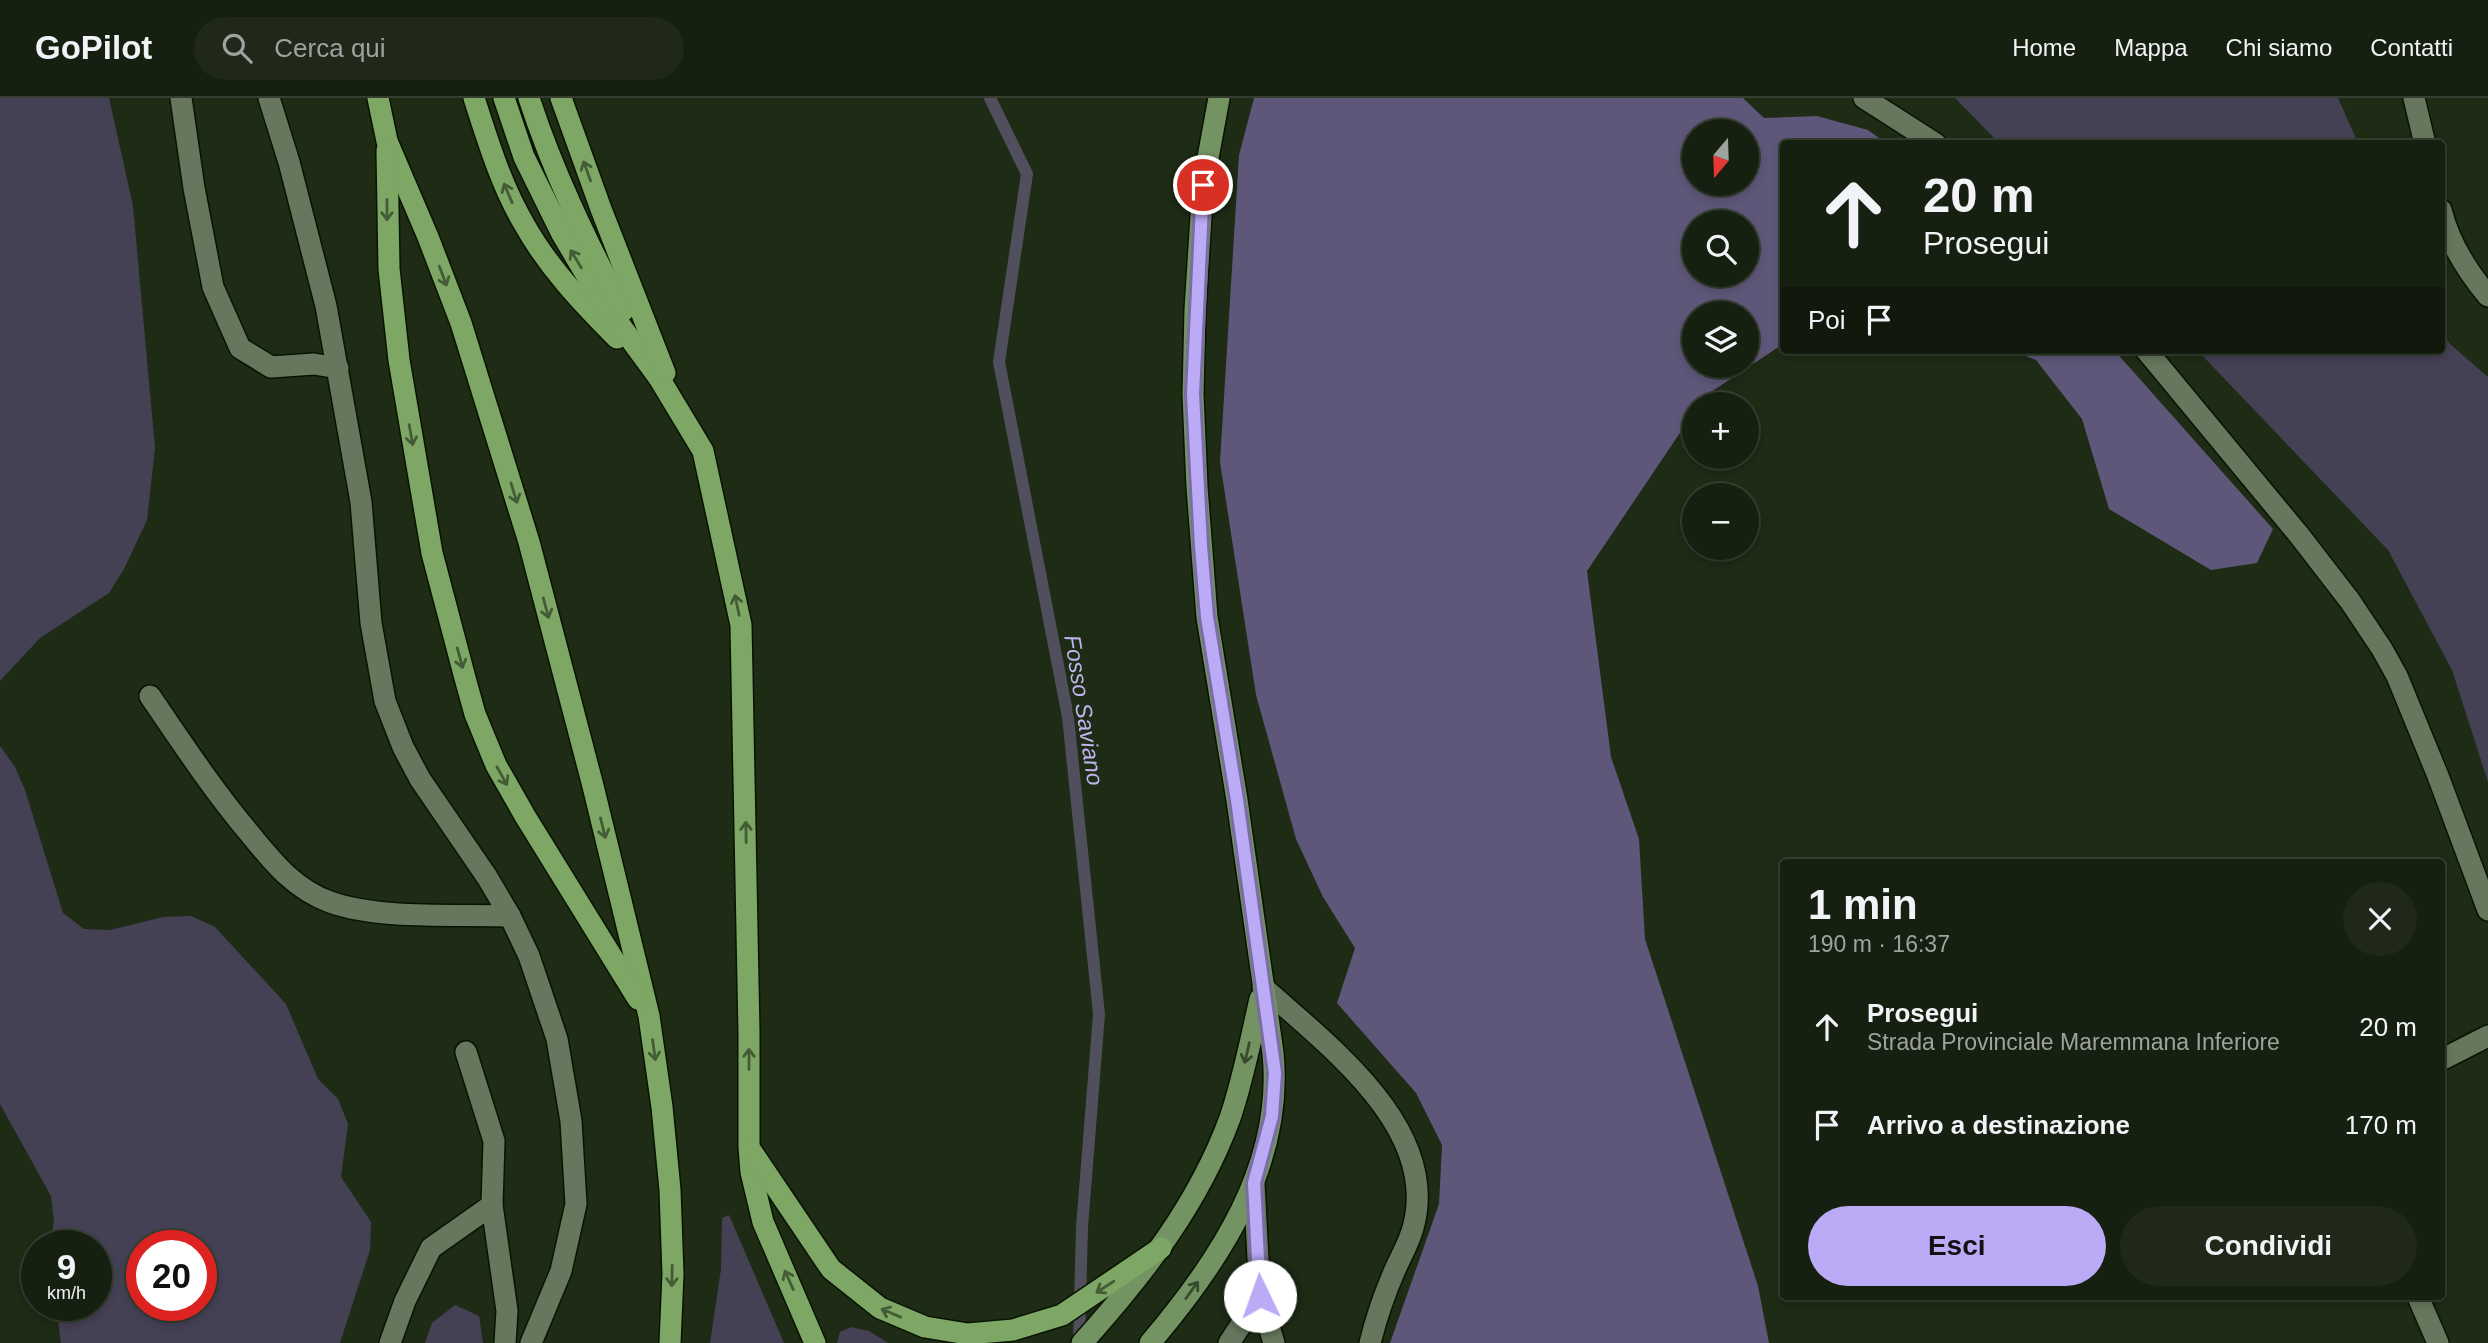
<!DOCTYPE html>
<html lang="it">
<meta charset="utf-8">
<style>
body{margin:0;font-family:Arial,sans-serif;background:#1f2819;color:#f1f3f6;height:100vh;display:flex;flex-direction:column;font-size:26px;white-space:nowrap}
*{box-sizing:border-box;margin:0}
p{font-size:23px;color:#9ea39f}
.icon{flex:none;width:38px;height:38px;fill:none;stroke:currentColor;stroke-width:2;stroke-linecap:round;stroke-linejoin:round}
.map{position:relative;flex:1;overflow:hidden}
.sheet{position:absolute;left:1780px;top:761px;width:665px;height:441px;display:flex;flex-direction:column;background:#162010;border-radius:7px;box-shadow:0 4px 10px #0003,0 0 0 2px #353e30}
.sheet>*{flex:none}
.banner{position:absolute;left:1780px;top:42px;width:665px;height:214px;border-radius:7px;box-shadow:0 4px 10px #0003,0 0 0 2px #353e30;background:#162010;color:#f1f3f6;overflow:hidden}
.needle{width:46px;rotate:199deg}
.tools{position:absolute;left:1682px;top:21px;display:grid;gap:14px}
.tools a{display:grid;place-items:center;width:77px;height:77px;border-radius:50%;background:#162010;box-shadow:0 4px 10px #0003,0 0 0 2px #353e30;font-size:35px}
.speed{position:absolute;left:21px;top:1132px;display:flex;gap:14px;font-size:35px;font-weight:700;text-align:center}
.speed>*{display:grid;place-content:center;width:91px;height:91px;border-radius:50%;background:#162010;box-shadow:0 4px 10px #0003,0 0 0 2px #353e30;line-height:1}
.speed small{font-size:18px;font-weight:400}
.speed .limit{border:10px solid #d22;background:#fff;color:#111}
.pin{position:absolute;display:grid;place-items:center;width:60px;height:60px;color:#fff;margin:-30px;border:4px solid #fff;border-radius:50%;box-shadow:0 2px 7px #0007}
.me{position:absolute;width:77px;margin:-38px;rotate:357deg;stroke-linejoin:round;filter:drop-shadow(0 0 5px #0008)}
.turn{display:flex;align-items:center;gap:24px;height:147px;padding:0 28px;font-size:32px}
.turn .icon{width:91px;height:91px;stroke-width:2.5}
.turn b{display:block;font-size:49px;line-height:60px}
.then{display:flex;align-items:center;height:66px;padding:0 28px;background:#0003;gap:14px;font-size:26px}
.round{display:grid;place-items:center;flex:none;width:74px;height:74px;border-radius:37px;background:#1f2819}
.head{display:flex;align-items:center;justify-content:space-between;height:119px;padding:0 28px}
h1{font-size:42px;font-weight:600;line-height:52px}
.action{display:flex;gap:14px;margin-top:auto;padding:14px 28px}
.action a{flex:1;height:80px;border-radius:42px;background:#bbaaf6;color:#111;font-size:28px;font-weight:600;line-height:80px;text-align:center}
.action a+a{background:#1f2819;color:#f1f3f6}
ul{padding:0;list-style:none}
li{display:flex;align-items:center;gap:21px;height:98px;padding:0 28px}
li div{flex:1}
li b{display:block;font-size:26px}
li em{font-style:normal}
header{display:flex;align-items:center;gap:42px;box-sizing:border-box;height:98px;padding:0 35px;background:#162010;border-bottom:2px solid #353e30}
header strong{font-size:33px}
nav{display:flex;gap:38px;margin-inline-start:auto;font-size:24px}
.search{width:490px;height:63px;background:#1f2819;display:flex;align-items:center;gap:18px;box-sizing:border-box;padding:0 24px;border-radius:38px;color:#9ea39f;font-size:26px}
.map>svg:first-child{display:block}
.green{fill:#454154;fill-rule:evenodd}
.forest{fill:#5f5779;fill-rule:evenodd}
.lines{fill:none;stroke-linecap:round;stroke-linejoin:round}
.stream{stroke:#514e5d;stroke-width:12}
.minor-casing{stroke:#071402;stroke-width:24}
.major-casing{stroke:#071402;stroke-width:24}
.highway-casing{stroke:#071402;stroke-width:24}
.minor{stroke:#66775d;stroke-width:21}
.major{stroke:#749362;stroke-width:21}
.highway{stroke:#7ea665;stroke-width:21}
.oneway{stroke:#445c35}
.oneway2{stroke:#384a2c}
.route-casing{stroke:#7a6ea0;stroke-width:18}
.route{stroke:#bbaaf6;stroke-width:12}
.labels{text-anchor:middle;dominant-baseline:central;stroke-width:7;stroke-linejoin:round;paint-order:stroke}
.water-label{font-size:23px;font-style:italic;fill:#c1b4f0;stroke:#1e2b15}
</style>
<header>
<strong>GoPilot</strong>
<div class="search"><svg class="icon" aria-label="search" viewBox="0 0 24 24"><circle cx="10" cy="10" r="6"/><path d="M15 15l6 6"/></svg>Cerca qui</div>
<nav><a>Home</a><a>Mappa</a><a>Chi siamo</a><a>Contatti</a></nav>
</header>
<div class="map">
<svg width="2488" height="1245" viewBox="0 0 2488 1245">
<rect width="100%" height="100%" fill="#1e2b15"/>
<g class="green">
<polygon points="0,0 109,0 133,108 155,350 147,422 124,471 109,495 40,540 0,583"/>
<polygon points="1955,0 2338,0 2358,45 1999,45"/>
<polygon points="2441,234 2450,246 2488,279 2488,684 2452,572 2388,452 2197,252 2441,252"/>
<path d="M0 648 15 669 25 692 63 815 84 831 110 832 163 819 191 818 215 829 286 906 318 981 338 1001 348 1026 341 1079 371 1124 370 1152 340 1245H61L56 1208H96V1148H49L54 1124 51 1098 0 1006ZM142 1148H201V1208H142Z"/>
<polygon points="729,1117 784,1245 710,1245 721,1171 722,1120"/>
<polygon points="455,1207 479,1218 483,1245 425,1245 432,1225"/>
<polygon points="851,1229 869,1233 888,1245 837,1245 840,1234"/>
</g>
<g class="forest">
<path d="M1254 0H1743L1764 20 1817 18 1868 32 1886 45 1783 46V246L1705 298 1699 306H1694V314L1587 473 1611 659 1639 741 1645 841 1758 1188 1769 1245H1390L1439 1106 1442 1047 1416 995 1337 905 1355 850 1323 799 1296 741 1256 597 1220 364 1239 57ZM1694 33H1746V86H1694ZM1694 124H1746V177H1694ZM1694 215H1746V268H1694Z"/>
<polygon points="2010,252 2114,252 2273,431 2257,465 2211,472 2109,411 2082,321 2036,262"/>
</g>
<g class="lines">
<polyline class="stream" points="990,0 1027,76 999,264 1068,619 1099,916 1082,1129 1079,1245"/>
<g class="minor-casing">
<g id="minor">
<polyline points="181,0 194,90 213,189 240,250 271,269 314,266 338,270"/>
<polyline points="269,0 289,64 326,208 361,404 371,525 385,603 403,649 420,681 487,779 510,818 529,858 557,941 571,1023 576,1106 561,1173 531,1245"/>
<polyline points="1864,0 1936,46"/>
<polyline points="2414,0 2425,46"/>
<path d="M2441 112C2449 144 2467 173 2488 198"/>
<polyline points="2146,252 2299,437 2350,503 2382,551 2397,578 2438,678 2488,812"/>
<path d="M150 598C182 645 213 692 250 736 273 764 294 791 330 804 381 822 455 816 510 818"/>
<path d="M1263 889C1327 947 1441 1030 1413 1130 1409 1145 1400 1160 1394 1174 1384 1197 1376 1221 1370 1245"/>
<polyline points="466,954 494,1043 492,1107 507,1213 505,1245"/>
<polyline points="2441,962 2488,938"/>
<polyline points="1254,1085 1260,1198 1274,1245"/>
<polyline points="2418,1199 2438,1245"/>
<polyline points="390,1245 405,1203 431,1150 492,1107"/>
<polyline points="1229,1245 1260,1198"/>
</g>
</g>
<g class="major-casing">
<g id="major">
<path d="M1082 1245C1143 1177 1198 1107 1230 1020 1243 982 1251 940 1260 901"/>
<path d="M1150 1245C1219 1164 1284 1067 1273 955L1237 702 1207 519 1197 389 1193 296 1195 212 1203 87 1219 0"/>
</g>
</g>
<g class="highway-casing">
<g id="highway">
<polyline points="378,0 387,43 428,139 461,225 529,444 593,688 649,918 662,1009 670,1092 673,1176 670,1245"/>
<path d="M474 0C488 43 501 87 524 126 548 169 582 205 617 240"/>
<polyline points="504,0 524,59 562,136 598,197 659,280 703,353 741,527 749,935 749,1049 751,1074 763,1124 815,1245"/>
<path d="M529 0C553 74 587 144 623 213"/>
<polyline points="561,0 601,111 665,275"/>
<polyline points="387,52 389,171 399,262 432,455 465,580 475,616 496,667 525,718 638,901"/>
<polyline points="750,1051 831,1171 880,1210 925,1229 968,1236 1013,1232 1062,1217 1161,1150"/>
</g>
</g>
<use href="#minor" class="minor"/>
<use href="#major" class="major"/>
<use href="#highway" class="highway"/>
</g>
<defs><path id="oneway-shaft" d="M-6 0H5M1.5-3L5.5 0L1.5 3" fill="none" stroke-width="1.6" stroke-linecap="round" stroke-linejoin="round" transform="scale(1.75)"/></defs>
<g class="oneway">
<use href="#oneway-shaft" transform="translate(587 73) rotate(-110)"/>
<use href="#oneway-shaft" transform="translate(508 95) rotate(-113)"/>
<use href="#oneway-shaft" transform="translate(387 112) rotate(90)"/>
<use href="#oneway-shaft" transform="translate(576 161) rotate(-121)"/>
<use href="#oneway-shaft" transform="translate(443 178) rotate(69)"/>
<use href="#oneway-shaft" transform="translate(411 337) rotate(80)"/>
<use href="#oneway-shaft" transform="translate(514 395) rotate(73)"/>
<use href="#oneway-shaft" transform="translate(737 507) rotate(-102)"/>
<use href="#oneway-shaft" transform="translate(546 510) rotate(75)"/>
<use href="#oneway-shaft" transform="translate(460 560) rotate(75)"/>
<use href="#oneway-shaft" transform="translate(502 678) rotate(61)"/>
<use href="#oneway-shaft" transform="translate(603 730) rotate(76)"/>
<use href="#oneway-shaft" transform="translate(746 734) rotate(-91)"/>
<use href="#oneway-shaft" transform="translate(654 952) rotate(82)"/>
<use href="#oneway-shaft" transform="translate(749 961) rotate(-90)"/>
<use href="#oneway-shaft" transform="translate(672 1178) rotate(91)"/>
<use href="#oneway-shaft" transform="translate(789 1182) rotate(-114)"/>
<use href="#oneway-shaft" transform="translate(1105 1189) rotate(147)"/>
<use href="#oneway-shaft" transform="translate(891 1215) rotate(-157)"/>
</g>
<g class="oneway2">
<use href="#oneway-shaft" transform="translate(1247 955) rotate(103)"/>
<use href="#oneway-shaft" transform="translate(1192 1192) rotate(-54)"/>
</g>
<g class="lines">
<g class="route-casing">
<polyline id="route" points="1203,87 1193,296 1201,448 1207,519 1237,702 1275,975 1272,1018 1254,1085 1260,1198"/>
</g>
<use href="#route" class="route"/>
</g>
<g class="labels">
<g class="water-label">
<text transform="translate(1084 612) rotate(81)">Fosso Saviano</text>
</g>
</g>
</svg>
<div class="tools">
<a><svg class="needle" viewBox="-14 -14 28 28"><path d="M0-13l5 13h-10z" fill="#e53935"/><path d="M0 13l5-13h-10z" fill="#9ea39f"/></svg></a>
<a><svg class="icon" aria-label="search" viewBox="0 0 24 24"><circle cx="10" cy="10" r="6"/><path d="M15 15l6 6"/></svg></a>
<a><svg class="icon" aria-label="layers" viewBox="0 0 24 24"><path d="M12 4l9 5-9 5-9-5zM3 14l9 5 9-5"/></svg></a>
<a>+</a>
<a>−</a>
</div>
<div class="speed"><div>9<small>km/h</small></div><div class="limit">20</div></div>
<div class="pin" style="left:1203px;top:87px;background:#d93025"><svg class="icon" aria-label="arrive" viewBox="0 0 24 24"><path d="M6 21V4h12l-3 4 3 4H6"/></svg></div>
<svg class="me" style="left:1260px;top:1198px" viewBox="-20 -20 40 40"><circle r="19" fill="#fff"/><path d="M0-13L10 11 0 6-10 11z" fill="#bbaaf6"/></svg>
<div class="banner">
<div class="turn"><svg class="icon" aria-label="ahead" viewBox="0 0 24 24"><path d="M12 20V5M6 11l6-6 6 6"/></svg><div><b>20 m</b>Prosegui</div></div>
<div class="then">Poi<svg class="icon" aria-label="arrive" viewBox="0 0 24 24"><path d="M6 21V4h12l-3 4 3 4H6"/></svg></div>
</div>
<section class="sheet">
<div class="head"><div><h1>1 min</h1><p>190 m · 16:37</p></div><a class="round"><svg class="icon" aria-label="close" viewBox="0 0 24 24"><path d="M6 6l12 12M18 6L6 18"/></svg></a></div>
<ul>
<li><svg class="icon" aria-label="ahead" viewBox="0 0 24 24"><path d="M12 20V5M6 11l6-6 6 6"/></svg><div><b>Prosegui</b><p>Strada Provinciale Maremmana Inferiore</p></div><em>20 m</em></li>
<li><svg class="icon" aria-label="arrive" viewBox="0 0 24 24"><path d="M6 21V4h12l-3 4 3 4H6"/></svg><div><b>Arrivo a destinazione</b></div><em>170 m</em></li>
</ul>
<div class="action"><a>Esci</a><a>Condividi</a></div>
</section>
</div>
